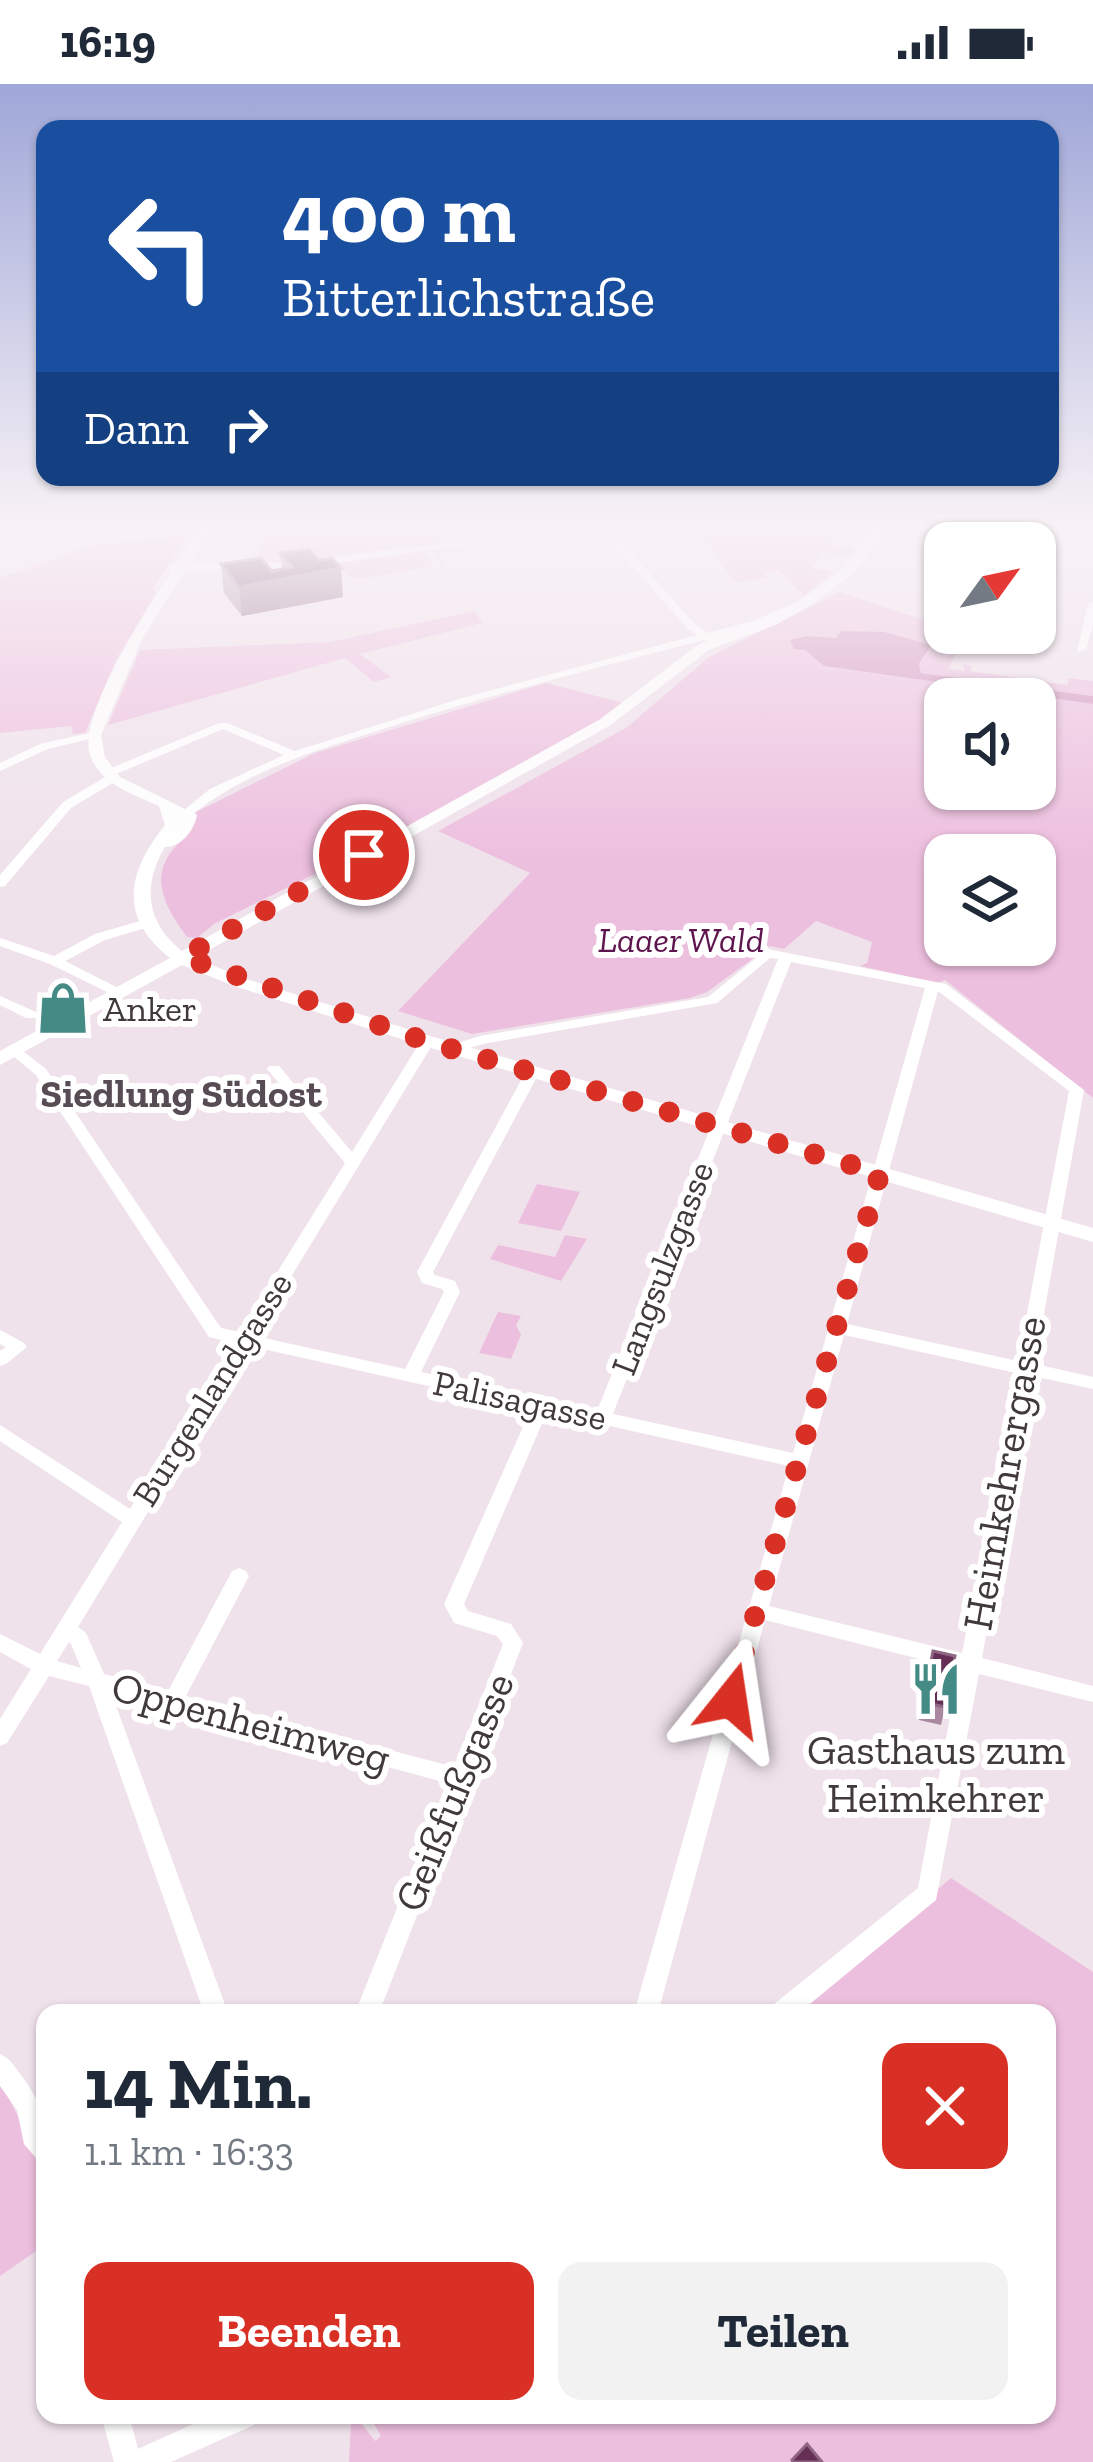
<!DOCTYPE html>
<html lang="de">
<meta charset="utf-8">
<style>
body{margin:0;font-family:"Zilla Slab",serif;background:#f2f2f3;color:#1f2937;height:100vh;display:flex;flex-direction:column;font-size:45px;white-space:nowrap}
*{box-sizing:border-box;margin:0}
p{font-size:39px;color:#747a83}
.icon{flex:none;width:66px;height:66px;fill:none;stroke:currentColor;stroke-width:2;stroke-linecap:round;stroke-linejoin:round}
.map{position:relative;flex:1;overflow:hidden}
.details{position:absolute;left:36px;top:1920px;width:1020px;height:420px;display:flex;flex-direction:column;background:#fff;border-radius:24px;box-shadow:0 3px 9px #0004}
.details>*{flex:none}
.top-card{position:absolute;left:36px;top:36px;width:1023px;height:366px;border-radius:24px;box-shadow:0 3px 9px #0004;background:#1a4fa0;color:#fff;overflow:hidden}
.needle{width:78px;rotate:57deg}
.buttons{position:absolute;left:924px;top:438px;display:grid;gap:24px}
.buttons a{display:grid;place-items:center;width:132px;height:132px;border-radius:24px;background:#fff;box-shadow:0 3px 9px #0004;font-size:60px}
.pin{position:absolute;display:grid;place-items:center;width:102px;height:102px;color:#fff;margin:-51px;border:6px solid #fff;border-radius:50%;box-shadow:0 3px 12px #0007}
.me{position:absolute;width:132px;margin:-66px;rotate:15deg;stroke-linejoin:round;filter:drop-shadow(0 0 9px #0008)}
.turn{display:flex;align-items:center;gap:42px;height:252px;padding:0 48px;font-size:54px}
.turn .icon{width:156px;height:156px;stroke-width:2.5}
.turn b{display:block;font-size:84px;line-height:102px}
.then{display:flex;align-items:center;height:114px;padding:0 48px;background:#0003;gap:24px;font-size:45px}
.round{display:grid;place-items:center;flex:none;width:126px;height:126px;border-radius:24px;background:#f2f2f3}
.overview{display:flex;align-items:center;justify-content:space-between;height:204px;padding:0 48px}
h1{font-size:72px;font-weight:800;line-height:90px}
.cta{display:flex;gap:24px;margin-top:auto;padding:24px 48px}
.cta a{flex:1;height:138px;border-radius:24px;background:#d93025;color:#fff;font-size:48px;font-weight:800;line-height:138px;text-align:center}
.cta a+a{background:#f2f2f3;color:#1f2937}
.status{display:flex;justify-content:space-between;align-items:center;height:84px;padding:0 60px;background:#fff;direction:ltr}
.status svg{height:33px;fill:currentColor}
.map>svg:first-child{display:block}
.green{fill:#edbfde;fill-rule:evenodd}
.water{fill:#d394bf}
.lines{fill:none;stroke-linecap:round;stroke-linejoin:round}
.minor{fill:#fff;fill-rule:evenodd}
.major{fill:#fff;fill-rule:evenodd}
.wall{fill:#aa88a0}
.shaded-wall{fill:#8f6583}
.building{fill:#652f56;stroke:#8f6583;stroke-width:3}
.route{stroke:#d93025;stroke-width:21;stroke-dasharray:0 37.8}
.labels{text-anchor:middle;dominant-baseline:central;stroke-width:12;stroke-linejoin:round;paint-order:stroke}
.park-label{font-size:36px;font-style:italic;fill:#5e154e;stroke:#fff}
.poi-label{font-size:36px;fill:#403a3e;stroke:#fff;text-anchor:start}
.street-label{font-size:36px;fill:#403a3e;stroke:#fff}
.neighbourhood-label{font-size:39px;font-weight:bold;fill:#574c53;stroke:#fff}
.near-street-label{font-size:42px;fill:#403a3e;stroke:#fff}
.near-poi-label{font-size:42px;fill:#403a3e;stroke:#fff}
</style>
<div class="status"><b>16:19</b><svg viewBox="0 0 49 12"><path d="M0 12V9h3v3zM5 12V6h3v6zM10 12V3h3v9zM15 12V0h3v12zM26 1h20v11H26zM47 4h2v5h-2z"/></svg></div>
<div class="map">
<svg width="1093" height="2378" viewBox="0 0 1093 2378">
<rect width="100%" height="100%" fill="#f0e2eb"/>
<g class="green">
<polygon points="161,440 196,440 153,504 156,509 116,576 85,649 73,650 71,642 0,649 0,494 97,459 166,454"/>
<polygon points="265,440 440,440 441,459 257,481"/>
<polygon points="694,440 820,440 833,461 854,465 849,471 822,469 812,484 833,488 804,512 779,486 764,489 768,494 734,498"/>
<polygon points="439,465 444,483 433,467 426,469 433,479 430,483 359,495 348,493 337,479"/>
<path d="M840 508 945 543V549H963L949 585 965 587 963 580 972 582 970 587 1067 601 1069 594 1093 597V612L921 589 919 581 931 560 808 552 805 566 824 582 1093 620V1014L945 896 938 899 860 882 867 879 872 858 816 837 784 865 770 862 707 908 690 914 472 950 398 927 530 789 438 747 626 644 709 573ZM945 615H1035V705H945ZM945 771H1035V861H945Z"/>
<polygon points="475,527 482,539 360,570 391,593 374,598 345,574 108,641 140,566 330,558"/>
<path d="M546 599 627 620 397 749 214 840 197 854 187 853C165 823 146 791 179 759 189 749 197 743 196 728L315 669Z"/>
<polygon points="537,1100 580,1108 561,1147 518,1139"/>
<polygon points="565,1151 587,1155 561,1197 490,1175 498,1161 555,1173"/>
<polygon points="498,1228 521,1232 516,1241 521,1251 511,1275 479,1269"/>
<polygon points="951,1794 1093,1888 1093,2378 349,2378 351,2339 361,2339 375,2357 381,2352 369,2331 1047,2331 1047,1929 790,1929"/>
<polygon points="0,1997 45,2085 45,2161 0,2192"/>
</g>
<polygon class="water" points="841,547 884,548 931,561 919,580 921,589 1093,612 1093,620 824,582 805,566 794,565 790,556 808,552 836,554"/>
<g class="lines">
<g class="minor">
<polygon points="958,440 968,440 988,459 977,459"/>
<path d="M605 446H611L694 539 707 549 749 538 754 541 713 554 714 558 704 556C599 583 495 610 392 642 315 667 237 688 177 744H169V738L210 705 284 671 223 645 114 691 118 694 116 697 71 724 5 802 0 803V791L63 718 107 692 102 689 104 687 219 639H227L295 667 459 615 697 551 686 543 605 450Z"/>
<polygon points="468,456 473,459 471,461 298,484 172,486 167,483 172,480 298,478"/>
<polygon points="1093,517 1093,540 1086,566 1077,568 1088,520"/>
<polygon points="94,648 100,651 98,653 48,665 0,687 0,679 40,660"/>
<polygon points="147,835 154,839 152,842 105,856 65,877 124,907 124,913 119,914 50,880 0,862 0,854 54,872 95,850"/>
<path d="M767 865 946 900 1084 1006 1035 1280 1093 1293V1305L1033 1292 982 1574 1093 1602V1618L979 1590 936 1816 799 1929H769L773 1921 918 1804 959 1585 765 1536 658 1929H634L747 1530 745 1526 750 1520 789 1382 547 1328 464 1520 468 1527 511 1540 523 1559 379 1929H355L447 1699 111 1608 228 1929H204L89 1602 49 1592 7 1659 0 1662V1635L31 1585 0 1568V1550L40 1570 122 1438 0 1357V1341L130 1425 233 1259 209 1253 36 991 7 967 14 963 19 964 46 985 221 1244 240 1248 345 1079 267 985 269 982H279L352 1068 422 955H432L434 958 255 1252 405 1285 444 1208 442 1205 422 1199 417 1188 525 989 527 986H537L539 989 433 1188 435 1191 455 1197 460 1208 421 1288 597 1327 778 875 770 874 717 919 483 960 453 969 446 965 448 962 480 952 708 913ZM791 878 925 904 793 1369 613 1330ZM938 907 1069 1007 1018 1277 847 1240ZM844 1251 1016 1289 962 1569 769 1522ZM249 1262 531 1325 444 1520 454 1539 497 1552 503 1560 454 1683 186 1612 249 1492 246 1487 239 1484 232 1487 168 1607 104 1590 86 1549 78 1543ZM69 1558 71 1560 81 1584 57 1577Z"/>
<polygon points="0,912 36,928 38,931 36,934 26,934 0,921"/>
<polygon points="0,1246 24,1259 27,1263 6,1280 0,1282 0,1267 6,1263 0,1260"/>
<path d="M0 1970C11 1975 14 1982 21 1991 45 2024 45 2038 45 2077L36 2074 24 2060 17 2026 0 2002Z"/>
<polygon points="101,2331 129,2331 138,2365 213,2331 258,2331 254,2341 171,2378 114,2378"/>
</g>
<path class="major" d="M203 440H215L143 553 101 651 105 673 120 693 197 731C194 746 182 763 165 763 142 801 146 839 182 867L599 636 699 560 799 517 844 484 874 440H886L877 458 853 490 808 523 775 541 709 566 609 642 195 874 246 895 427 951 1093 1144V1158L414 959 234 902 182 881 0 981V967L170 874C117 833 128 787 165 741L159 722C133 710 104 702 91 674 71 630 176 481 203 440Z"/>
</g>
<g class="wall">
<polygon points="457,440 584,440 457,443"/>
<polygon points="280,469 343,513 242,532 224,509 221,480 272,487 282,485"/>
<polygon points="933,1567 945,1623 941,1641 919,1636"/>
</g>
<polygon class="shaded-wall" points="341,484 343,513 242,532 239,503"/>
<g class="building">
<polygon points="309,465 319,476 332,474 341,484 239,503 221,480 261,474 272,487 292,483 280,469"/>
<polygon points="933,1567 955,1572 945,1623 923,1618"/>
<polygon points="807,2360 822,2378 793,2378 792,2376"/>
</g>
<linearGradient id="sky" x2="0" y2="1"><stop stop-color="#9fa7d8"/><stop offset="0.57" stop-color="#f8f2f6"/><stop offset="1" stop-color="#f8f2f6" stop-opacity="0"/></linearGradient>
<rect width="1093" height="773" fill="url(#sky)"/>
<g class="lines">
<polyline class="route" points="364,771 183,873 428,958 880,1089 731,1616"/>
</g>
<defs>
<g id="shop-bare" transform="scale(4.14)"><path d="M-5-2.5h2.3a2.7 3.5 0 0 1 5.4 0H5L5.5 6h-11ZM-1.5-2.5h3a1.5 2.3 0 0 0-3 0Z" fill="#448b86" stroke="#fff" stroke-width="2.5" paint-order="stroke"/></g>
<g id="restaurant-bare" transform="scale(4.14)"><path d="M-5-6h1v4h1v-4h1v4h1v-4h1v5L-1.5 .5V6h-2V.5L-5-1ZM5-6V6H3V1.5H1.5Q1.5-4 5-6Z" fill="#448b86" stroke="#fff" stroke-width="2.5" paint-order="stroke"/></g>
</defs>
<g fill-rule="evenodd">
<use href="#shop-bare" x="63" y="924"/>
<use href="#restaurant-bare" x="936" y="1605"/>
</g>
<g class="labels">
<g class="park-label">
<text x="681" y="855">Laaer Wald</text>
</g>
<g class="poi-label">
<text x="103" y="924">Anker</text>
</g>
<g class="street-label">
<text transform="translate(662 1184) rotate(-69)">Langsulzgasse</text>
<text transform="translate(212 1305) rotate(-58)">Burgenlandgasse</text>
<text transform="translate(520 1316) rotate(12)">Palisagasse</text>
</g>
<g class="neighbourhood-label">
<text x="181" y="1009">Siedlung Südost</text>
</g>
<g class="near-street-label">
<text transform="translate(1004 1389) rotate(-80)">Heimkehrergasse</text>
<text transform="translate(251 1638) rotate(15)">Oppenheimweg</text>
<text transform="translate(454 1708) rotate(-68)">Geißfußgasse</text>
</g>
<g class="near-poi-label">
<text x="936" y="1665">Gasthaus zum<tspan x="936" dy="48">Heimkehrer</tspan></text>
</g>
</g>
</svg>
<div class="buttons">
<a><svg class="needle" viewBox="-14 -14 28 28"><path d="M0-13l5 13h-10z" fill="#e53935"/><path d="M0 13l5-13h-10z" fill="#747a83"/></svg></a>
<a><svg class="icon" aria-label="sound" viewBox="0 0 24 24"><path d="M4 9h4l5-4v14l-5-4H4zM17 9q2 3 0 6"/></svg></a>
<a><svg class="icon" aria-label="layers" viewBox="0 0 24 24"><path d="M12 4l9 5-9 5-9-5zM3 14l9 5 9-5"/></svg></a>
</div>
<div class="pin" style="left:364px;top:771px;background:#d93025"><svg class="icon" aria-label="arrive" viewBox="0 0 24 24"><path d="M6 21V4h12l-3 4 3 4H6"/></svg></div>
<svg class="me" style="left:731px;top:1616px" viewBox="-20 -20 40 40"><path d="M0-17L14 15 0 8-14 15z" fill="#d93025" stroke="#fff" stroke-width="4"/></svg>
<div class="top-card">
<div class="turn"><svg class="icon" aria-label="left" viewBox="0 0 24 24"><path d="M17 20v-9H6M10 6l-5 5 5 5"/></svg><div><b>400 m</b>Bitterlichstraße</div></div>
<div class="then">Dann<svg class="icon" aria-label="right" viewBox="0 0 24 24"><path d="M7 20v-9h11M14 6l5 5-5 5"/></svg></div>
</div>
<section class="details">
<div class="overview"><div><h1>14 Min.</h1><p>1.1 km · 16:33</p></div><a class="round" style="background:#d93025;color:#fff"><svg class="icon" aria-label="close" viewBox="0 0 24 24"><path d="M6 6l12 12M18 6L6 18"/></svg></a></div>
<div class="cta"><a>Beenden</a><a>Teilen</a></div>
</section>
</div>
